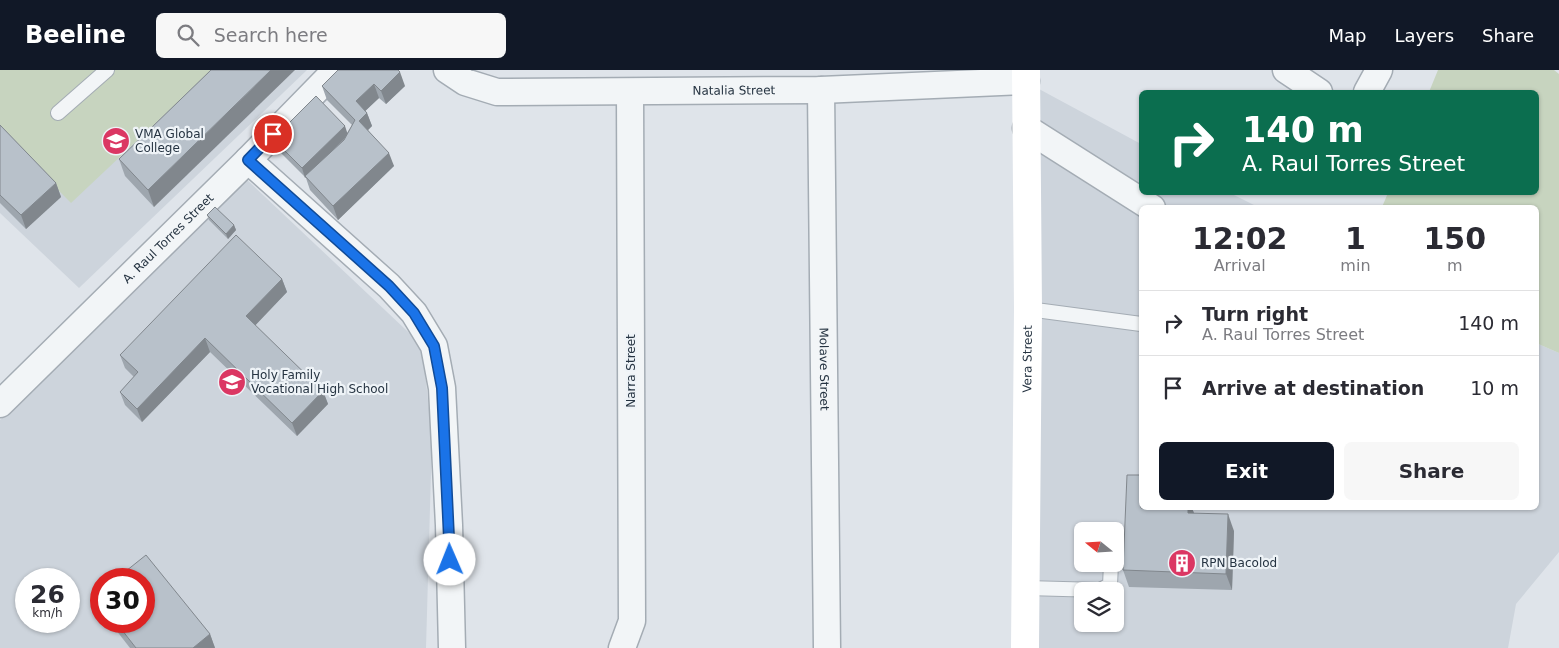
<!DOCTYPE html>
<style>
body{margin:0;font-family:"DejaVu Sans",sans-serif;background:#f7f7f7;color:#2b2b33;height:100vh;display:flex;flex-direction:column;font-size:19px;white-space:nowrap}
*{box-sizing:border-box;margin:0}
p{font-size:16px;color:#7c7c81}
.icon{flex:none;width:28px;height:28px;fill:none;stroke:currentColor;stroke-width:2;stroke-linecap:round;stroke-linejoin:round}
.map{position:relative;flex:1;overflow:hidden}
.sheet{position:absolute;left:1139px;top:135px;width:400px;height:305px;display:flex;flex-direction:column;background:#fff;border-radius:8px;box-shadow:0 1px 4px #0004}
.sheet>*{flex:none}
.guide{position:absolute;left:1139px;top:20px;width:400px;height:105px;border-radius:8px;box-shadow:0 1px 4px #0004;background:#0b6e4f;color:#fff;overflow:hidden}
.needle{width:32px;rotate:288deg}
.controls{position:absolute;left:1074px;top:452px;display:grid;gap:10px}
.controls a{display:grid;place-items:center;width:50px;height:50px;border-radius:8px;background:#fff;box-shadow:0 1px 4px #0004;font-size:25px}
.speed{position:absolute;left:15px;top:498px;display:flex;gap:10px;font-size:25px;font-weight:700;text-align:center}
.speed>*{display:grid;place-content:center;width:65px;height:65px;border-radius:50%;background:#fff;box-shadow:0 1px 4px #0004;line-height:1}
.speed small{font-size:12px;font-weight:400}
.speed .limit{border:8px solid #d22;background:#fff;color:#111}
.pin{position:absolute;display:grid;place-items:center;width:42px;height:42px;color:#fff;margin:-21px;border:2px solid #fff;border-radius:50%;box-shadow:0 1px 5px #0007}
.me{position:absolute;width:55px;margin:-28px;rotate:359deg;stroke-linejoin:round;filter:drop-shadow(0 0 4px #0008)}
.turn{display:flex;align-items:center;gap:18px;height:105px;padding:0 20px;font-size:22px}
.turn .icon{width:65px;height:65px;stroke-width:2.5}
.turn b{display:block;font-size:35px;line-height:42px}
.eta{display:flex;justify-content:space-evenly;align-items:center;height:85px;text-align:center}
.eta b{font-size:30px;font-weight:700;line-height:35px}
.button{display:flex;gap:10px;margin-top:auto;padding:10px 20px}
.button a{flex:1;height:58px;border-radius:8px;background:#111827;color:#fff;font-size:20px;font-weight:700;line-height:58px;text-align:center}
.button a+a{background:#f7f7f7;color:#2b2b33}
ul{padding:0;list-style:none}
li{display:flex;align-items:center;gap:15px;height:65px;padding:0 20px;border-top:1px solid #e1e1e2}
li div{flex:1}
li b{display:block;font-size:19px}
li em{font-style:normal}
header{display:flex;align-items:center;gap:30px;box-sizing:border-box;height:70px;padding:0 25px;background:#111827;color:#fff}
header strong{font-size:24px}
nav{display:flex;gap:28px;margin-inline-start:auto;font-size:18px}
.search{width:350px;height:45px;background:#f7f7f7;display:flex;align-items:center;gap:12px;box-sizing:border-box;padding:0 18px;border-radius:8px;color:#7c7c81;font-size:19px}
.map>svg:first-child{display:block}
.built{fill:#cdd4dc;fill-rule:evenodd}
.green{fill:#c7d4bf}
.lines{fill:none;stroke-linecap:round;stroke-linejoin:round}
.lane-casing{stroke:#a4acb4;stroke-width:16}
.street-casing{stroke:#a4acb4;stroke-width:29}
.lane{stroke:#f2f5f7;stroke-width:14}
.street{stroke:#f2f5f7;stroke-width:26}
.secondary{stroke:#fff;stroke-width:28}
.wall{fill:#9ea6ae}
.shaded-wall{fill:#81878d}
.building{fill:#b8c1ca;stroke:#81878d}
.route-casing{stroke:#114b97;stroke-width:12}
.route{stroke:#1a73e8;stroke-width:9}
.labels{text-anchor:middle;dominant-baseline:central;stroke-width:4.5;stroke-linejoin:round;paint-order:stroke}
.street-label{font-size:12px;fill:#263442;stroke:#eef3f7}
.poi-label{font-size:12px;fill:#263442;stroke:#eef3f7;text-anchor:start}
</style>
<header>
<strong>Beeline</strong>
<div class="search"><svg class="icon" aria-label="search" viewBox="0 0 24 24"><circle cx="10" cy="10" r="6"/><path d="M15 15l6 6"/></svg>Search here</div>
<nav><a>Map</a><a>Layers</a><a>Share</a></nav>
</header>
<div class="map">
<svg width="1559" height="578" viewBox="0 0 1559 578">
<rect width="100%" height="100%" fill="#dfe4ea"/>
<g class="built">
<polygon points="0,0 307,0 79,218 0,143"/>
<path d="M1039 19 1141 74V122L1230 123 1258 137 1141 138V438H1536V273L1559 283V482L1516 534 1508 578H1034ZM1082 461H1115V494H1082ZM1082 521H1115V554H1082Z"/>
<path d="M244 107 422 275 432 367 426 578H0V350ZM26 509H69V551H26ZM101 509H144V551H101Z"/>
</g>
<g class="green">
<polygon points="0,0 212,0 71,133 0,61"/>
<polygon points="1438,0 1554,0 1559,4 1559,283 1536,273 1536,138 1382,137 1388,123 1536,122 1536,22 1429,22"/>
</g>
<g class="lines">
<g class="lane-casing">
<g id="lane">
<polyline points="58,43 107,0"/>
<polyline points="1028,239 1141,254"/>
<polyline points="1026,518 1100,520 1110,515 1111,494"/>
</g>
</g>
<g class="street-casing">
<g id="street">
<path id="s1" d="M447 0 465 12 497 22 821 20 1026 11"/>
<polyline points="1286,0 1319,22"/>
<path id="s2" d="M821 20 827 578"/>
<polyline points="1367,22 1379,0"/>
<polyline points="1026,58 1152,138"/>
<polyline points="248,90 389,216 414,243 434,276 442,318 449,455 452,578"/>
<path id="s3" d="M0 334 248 90 336 0"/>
<polyline points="622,578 632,551 630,22"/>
</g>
</g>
<use href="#lane" class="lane"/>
<use href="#street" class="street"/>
<path class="secondary" id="s4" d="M1025 578 1028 239 1026 0"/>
</g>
<g class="wall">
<polygon points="211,0 154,137 125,106 119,89"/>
<polygon points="338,0 405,16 386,34 379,28 365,41 367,43 372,56 368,60 394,96 338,150 310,120 306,108 277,79 273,69 347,63 352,55 327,30 322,16"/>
<polygon points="0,55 56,113 61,127 26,159 0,133"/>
<polygon points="207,145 234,155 236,160 228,169 209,150"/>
<polygon points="282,209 287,222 255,255 323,321 328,334 297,366 210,282 142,352 125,335 120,322 134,307 125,298 120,285"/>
<polygon points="1141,438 1192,438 1194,443 1234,461 1232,520 1129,517 1123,500"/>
<polygon points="101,521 101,542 100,540 95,526"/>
<polygon points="109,551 144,551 210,564 215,578 130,578"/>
</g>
<g class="shaded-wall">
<polygon points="271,0 295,0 154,137 148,120"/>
<polygon points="400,2 405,16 386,34 381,21"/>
<polygon points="374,14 379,28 361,45 356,31"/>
<polygon points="367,43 372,56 364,64 359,51"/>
<polygon points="345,56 348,65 305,108 302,98"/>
<polygon points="389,83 394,96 338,150 333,136"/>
<polygon points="56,113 61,127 26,159 21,145"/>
<polygon points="234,155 236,160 228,169 226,164"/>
<polygon points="282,209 287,222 251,260 246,246"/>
<polygon points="205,268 210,282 142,352 137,339"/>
<polygon points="323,321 328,334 297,366 292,353"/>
<polygon points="1188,438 1192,438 1195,446 1188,443"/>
<polygon points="1228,444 1234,461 1232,520 1226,504"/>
<polygon points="210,564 215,578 193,578"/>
</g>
<g class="building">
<polygon points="211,0 271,0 148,120 119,89"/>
<polygon points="338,0 398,0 400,2 381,21 374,14 356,31 367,43 359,51 389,83 333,136 305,106 344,70 355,50 322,16"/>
<polygon points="316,26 345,56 302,98 273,69"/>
<polygon points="0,55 56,113 21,145 0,125"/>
<polygon points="215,137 234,155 226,164 207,145"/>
<polygon points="236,165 282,209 246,246 323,321 292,353 205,268 137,339 120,322 138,302 120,285"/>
<polygon points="1127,405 1141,405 1141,438 1188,438 1188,443 1228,444 1226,504 1123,500"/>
<polygon points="146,485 210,564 193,578 136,578 115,551 144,551 144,509 116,509"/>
<polygon points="101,521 101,534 95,526"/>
</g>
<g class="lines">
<g class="route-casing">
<polyline id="route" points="273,64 248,90 389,216 414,243 434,276 442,318 450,490"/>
</g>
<use href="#route" class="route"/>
</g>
<defs>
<g id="university-disc" transform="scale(1.4375)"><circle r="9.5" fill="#db3763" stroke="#eef3f7"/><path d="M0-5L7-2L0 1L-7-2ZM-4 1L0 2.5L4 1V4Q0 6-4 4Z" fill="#fff"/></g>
<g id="school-disc" transform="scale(1.4375)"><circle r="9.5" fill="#db3763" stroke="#eef3f7"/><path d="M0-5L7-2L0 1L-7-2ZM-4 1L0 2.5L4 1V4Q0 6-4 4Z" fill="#fff"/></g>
<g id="building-disc" transform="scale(1.4375)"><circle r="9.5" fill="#db3763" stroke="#eef3f7"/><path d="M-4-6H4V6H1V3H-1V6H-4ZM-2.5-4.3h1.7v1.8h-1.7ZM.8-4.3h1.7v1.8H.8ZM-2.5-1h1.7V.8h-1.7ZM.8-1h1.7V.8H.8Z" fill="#fff"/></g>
</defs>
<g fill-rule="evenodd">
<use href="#university-disc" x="116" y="71"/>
<use href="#school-disc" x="232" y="312"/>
<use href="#building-disc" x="1182" y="493"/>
</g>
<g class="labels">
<g class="street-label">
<text stroke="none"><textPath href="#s1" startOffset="292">Natalia Street</textPath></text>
<text stroke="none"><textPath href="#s3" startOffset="236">A. Raul Torres Street</textPath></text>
<text stroke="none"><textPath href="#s4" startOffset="289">Vera Street</textPath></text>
<text stroke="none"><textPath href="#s2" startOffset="279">Molave Street</textPath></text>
<text transform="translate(631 301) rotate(-90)">Narra Street</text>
</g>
<g class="poi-label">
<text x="135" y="64">VMA Global<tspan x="135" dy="14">College</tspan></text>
<text x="251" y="305">Holy Family<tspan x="251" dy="14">Vocational High School</tspan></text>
<text x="1201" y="493">RPN Bacolod</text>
</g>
</g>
</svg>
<div class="controls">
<a><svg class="needle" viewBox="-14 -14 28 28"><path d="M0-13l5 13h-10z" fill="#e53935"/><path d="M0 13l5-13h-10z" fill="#7c7c81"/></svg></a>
<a><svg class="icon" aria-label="layers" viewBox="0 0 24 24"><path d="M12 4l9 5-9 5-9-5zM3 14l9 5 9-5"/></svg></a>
</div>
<div class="speed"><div>26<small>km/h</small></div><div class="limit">30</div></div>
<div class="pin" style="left:273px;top:64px;background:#d93025"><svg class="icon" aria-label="arrive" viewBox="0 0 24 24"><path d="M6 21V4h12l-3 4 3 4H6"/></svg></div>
<svg class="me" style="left:450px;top:490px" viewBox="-20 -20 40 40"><circle r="19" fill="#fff"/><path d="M0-13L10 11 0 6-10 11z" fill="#1a73e8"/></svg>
<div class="guide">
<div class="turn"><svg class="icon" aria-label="right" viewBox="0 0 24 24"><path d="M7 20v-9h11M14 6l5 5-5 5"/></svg><div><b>140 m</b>A. Raul Torres Street</div></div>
</div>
<section class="sheet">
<div class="eta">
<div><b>12:02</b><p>Arrival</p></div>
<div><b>1</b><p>min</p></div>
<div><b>150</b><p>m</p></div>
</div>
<ul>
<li><svg class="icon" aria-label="right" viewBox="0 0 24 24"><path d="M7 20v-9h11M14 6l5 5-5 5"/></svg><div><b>Turn right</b><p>A. Raul Torres Street</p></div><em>140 m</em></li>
<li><svg class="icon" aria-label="arrive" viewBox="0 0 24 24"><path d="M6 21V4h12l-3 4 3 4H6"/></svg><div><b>Arrive at destination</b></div><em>10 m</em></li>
</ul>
<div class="button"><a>Exit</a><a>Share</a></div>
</section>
</div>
